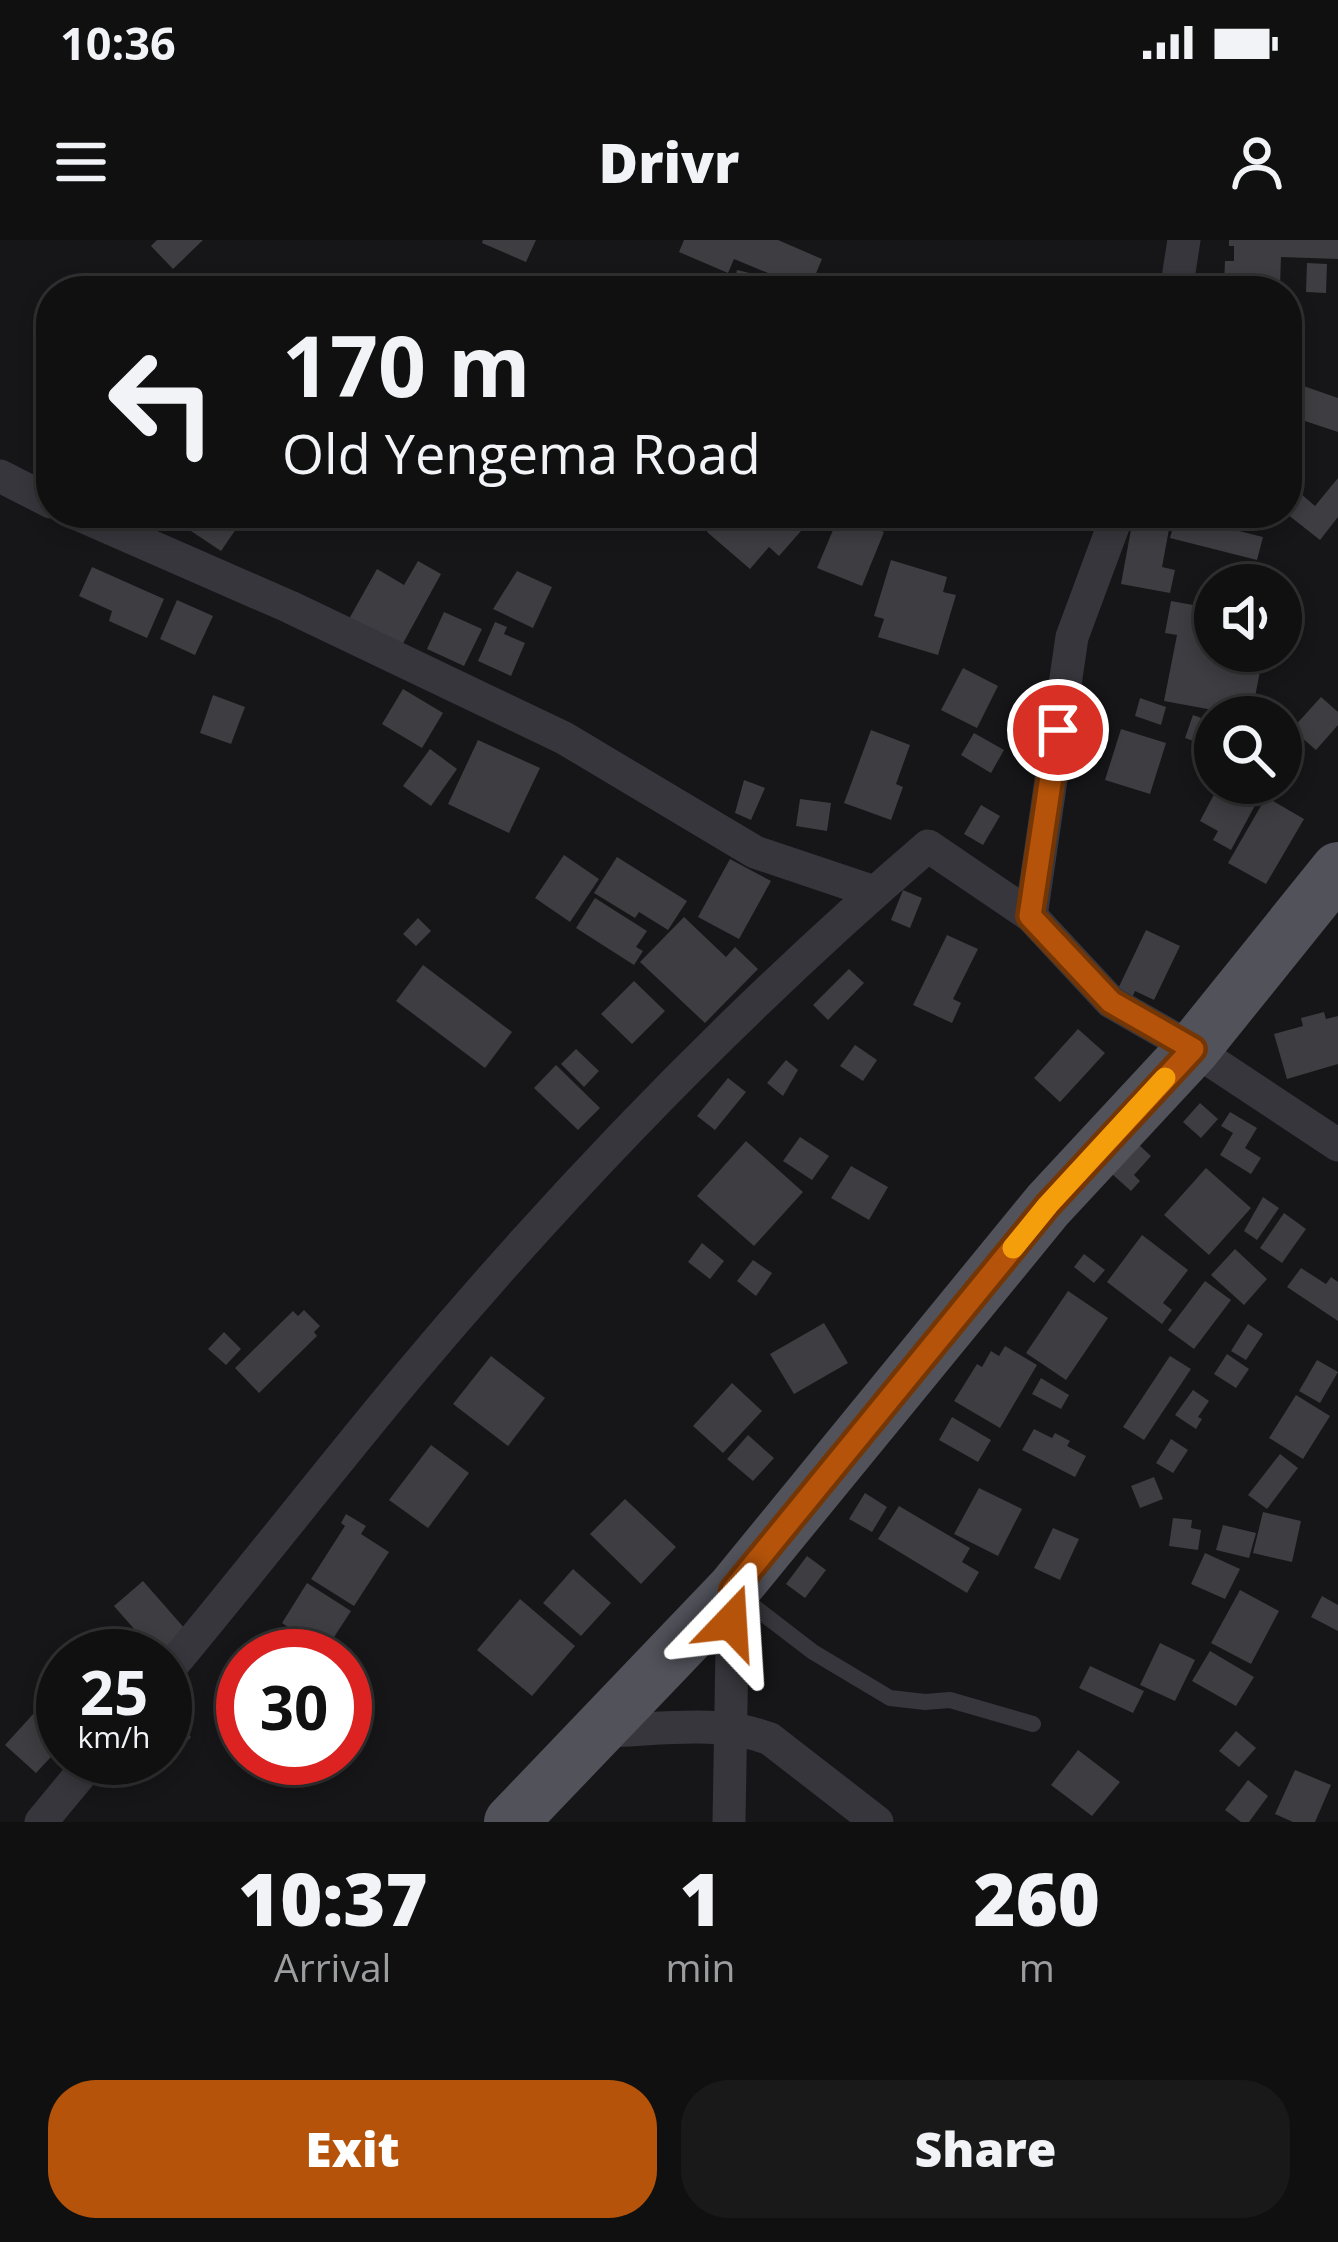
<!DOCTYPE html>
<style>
body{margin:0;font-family:"Open Sans",sans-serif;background:#19191a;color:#f1f3f6;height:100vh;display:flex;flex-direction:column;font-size:45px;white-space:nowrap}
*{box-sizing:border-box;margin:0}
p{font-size:39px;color:#9c9d9f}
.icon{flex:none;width:66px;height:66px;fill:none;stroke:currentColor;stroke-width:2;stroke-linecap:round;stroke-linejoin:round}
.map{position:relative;height:1582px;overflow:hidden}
.details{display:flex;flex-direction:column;background:#101011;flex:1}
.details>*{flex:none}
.top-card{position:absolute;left:36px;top:36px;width:1266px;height:252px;border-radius:48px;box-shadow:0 6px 18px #0003,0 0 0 3px #303031;background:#101011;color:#f1f3f6;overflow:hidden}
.fabs{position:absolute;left:1194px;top:324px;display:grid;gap:24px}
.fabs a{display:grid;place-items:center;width:108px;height:108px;border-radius:50%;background:#101011;box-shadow:0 6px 18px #0003,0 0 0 3px #303031;font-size:60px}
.speed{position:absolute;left:36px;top:1389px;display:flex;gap:24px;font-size:60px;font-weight:700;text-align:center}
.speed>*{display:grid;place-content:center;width:156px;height:156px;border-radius:50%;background:#101011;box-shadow:0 6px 18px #0003,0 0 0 3px #303031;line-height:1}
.speed small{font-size:30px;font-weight:400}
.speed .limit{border:18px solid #d22;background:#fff;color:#111}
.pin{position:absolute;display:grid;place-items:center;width:102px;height:102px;color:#fff;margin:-51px;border:6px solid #fff;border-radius:50%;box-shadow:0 3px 12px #0007}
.me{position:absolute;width:132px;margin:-66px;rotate:20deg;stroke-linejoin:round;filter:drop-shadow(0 0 9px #0008)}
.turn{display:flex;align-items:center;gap:42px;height:252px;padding:0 48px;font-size:54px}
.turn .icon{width:156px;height:156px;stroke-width:2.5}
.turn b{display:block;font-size:84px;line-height:102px}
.eta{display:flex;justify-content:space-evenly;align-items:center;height:204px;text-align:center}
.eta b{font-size:72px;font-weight:800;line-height:84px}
.primary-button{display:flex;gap:24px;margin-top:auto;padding:24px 48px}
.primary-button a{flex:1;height:138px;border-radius:48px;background:#b45309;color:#fff;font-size:48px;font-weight:800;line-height:138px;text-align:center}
.primary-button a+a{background:#19191a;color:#f1f3f6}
.status{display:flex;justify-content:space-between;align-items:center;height:84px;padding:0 60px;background:#101011;direction:ltr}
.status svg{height:33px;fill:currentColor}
header{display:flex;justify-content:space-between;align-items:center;height:156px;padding:0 48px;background:#101011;font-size:54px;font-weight:800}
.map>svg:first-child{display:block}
.building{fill:#3d3d42}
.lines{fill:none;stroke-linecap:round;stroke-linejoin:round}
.service{stroke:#36363c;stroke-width:16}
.minor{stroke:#36363c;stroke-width:33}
.primary{stroke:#52525b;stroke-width:54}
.route-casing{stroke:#753606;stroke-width:30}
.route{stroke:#b45309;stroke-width:21}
.slow{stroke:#f59e0b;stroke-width:21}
</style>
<div class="status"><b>10:36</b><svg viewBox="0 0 49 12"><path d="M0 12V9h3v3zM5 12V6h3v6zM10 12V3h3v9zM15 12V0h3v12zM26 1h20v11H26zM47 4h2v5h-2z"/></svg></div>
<header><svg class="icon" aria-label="menu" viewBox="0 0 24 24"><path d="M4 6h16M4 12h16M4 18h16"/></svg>Drivr<svg class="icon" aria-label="person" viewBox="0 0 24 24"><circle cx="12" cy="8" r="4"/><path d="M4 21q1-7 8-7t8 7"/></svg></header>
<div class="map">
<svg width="1338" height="1582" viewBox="0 0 1338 1582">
<rect width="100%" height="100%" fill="#161517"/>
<g class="building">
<polygon points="157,0 203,0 173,29 151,6"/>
<polygon points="483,0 536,0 526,22 482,3"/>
<polygon points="684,0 778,0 822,19 809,50 734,19 728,33 679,12"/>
<polygon points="1229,0 1338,0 1338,19 1281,17 1280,46 1224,44 1225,21 1234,21 1234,6 1229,6"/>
<polygon points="1307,23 1327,24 1326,53 1306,52"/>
<polygon points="737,30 778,40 775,51 732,51"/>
<polygon points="632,35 654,51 608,51 615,40 624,47"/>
<polygon points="1295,143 1338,158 1338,192 1287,175"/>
<polygon points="1338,238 1338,277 1320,300 1287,274 1287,269 1300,253 1315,266"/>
<polygon points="164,273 247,273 221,311"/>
<polygon points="723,273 780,273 801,291 779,316 769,307 750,329 707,292"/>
<polygon points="1134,273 1172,273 1162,327 1175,330 1170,353 1121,344"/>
<polygon points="1177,273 1247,273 1245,282 1226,277 1223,287 1263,297 1257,320 1170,298"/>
<polygon points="859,282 884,292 862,346 817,328 836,283 856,291"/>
<polygon points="891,320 947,337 943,352 956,355 938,415 878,397 884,379 874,376"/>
<polygon points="418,321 441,334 401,407 349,379 377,329 404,345"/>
<polygon points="92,327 164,359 147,398 109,381 112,371 79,356"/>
<polygon points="517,331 552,347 533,388 493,369"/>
<polygon points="177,360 213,376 195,415 160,399"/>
<polygon points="1171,361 1215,369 1215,411 1264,411 1251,477 1164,461 1177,395 1165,393"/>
<polygon points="444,372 482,389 464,426 427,409"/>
<polygon points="495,382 507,387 504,394 525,403 511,436 478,421"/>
<polygon points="963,428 998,446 977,488 941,470"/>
<polygon points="403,449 443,473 422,508 382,484"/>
<polygon points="213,455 245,467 231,504 200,493"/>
<polygon points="1321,457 1338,472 1338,485 1316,510 1292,489"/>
<polygon points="1140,458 1166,467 1161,485 1135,476"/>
<polygon points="1193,475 1215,483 1215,509 1185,498"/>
<polygon points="1121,489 1166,503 1150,554 1105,540"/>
<polygon points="871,490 910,505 896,544 903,547 891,580 844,563"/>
<polygon points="974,493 1004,510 991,533 961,515"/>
<polygon points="478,500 540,528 509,593 448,564"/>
<polygon points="430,509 457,529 431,566 403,546"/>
<polygon points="744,540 765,548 751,580 735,573"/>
<polygon points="1220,543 1267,543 1231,610 1213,600 1218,591 1200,581"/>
<polygon points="1266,557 1304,579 1266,644 1228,623"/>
<polygon points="800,559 831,563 827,591 796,586"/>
<polygon points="981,565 1000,576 983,605 964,594"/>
<polygon points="564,615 599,639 570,682 535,658"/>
<polygon points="617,617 687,661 668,690 639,672 635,678 594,653"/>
<polygon points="730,619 771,641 739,699 698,677"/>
<polygon points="903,650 922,658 910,688 891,680"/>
<polygon points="595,658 647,691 636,707 643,711 634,725 576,688"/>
<polygon points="684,677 726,717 735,707 758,729 705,783 640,722"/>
<polygon points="418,678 431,691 416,706 403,694"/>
<polygon points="1146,690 1180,706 1154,760 1135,751 1131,760 1116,753"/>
<polygon points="947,695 978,709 953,759 961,763 952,783 913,765"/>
<polygon points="423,725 512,792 485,828 396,761"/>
<polygon points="849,729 864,743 828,780 813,765"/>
<polygon points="634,741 665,771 632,804 601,774"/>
<polygon points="1324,772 1326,779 1338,776 1338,824 1287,839 1274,794 1303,786 1301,778"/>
<polygon points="1078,789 1105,813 1060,862 1034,838"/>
<polygon points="855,805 877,820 863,841 840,826"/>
<polygon points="576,809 599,831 584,847 561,824"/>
<polygon points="786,820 798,830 783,856 767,843"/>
<polygon points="556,825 600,868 578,890 534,848"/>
<polygon points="728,838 746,852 715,890 697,876"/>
<polygon points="1200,863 1218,879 1201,898 1183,882"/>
<polygon points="1230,872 1257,888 1245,908 1261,918 1251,934 1220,915 1233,893 1221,886"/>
<polygon points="800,897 829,916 812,940 783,921"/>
<polygon points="746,901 803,952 754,1006 697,956"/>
<polygon points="1139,905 1151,916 1134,935 1140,941 1131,951 1112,934"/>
<polygon points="851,926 888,947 869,980 831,958"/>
<polygon points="1206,928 1251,968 1209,1015 1164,975"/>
<polygon points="1263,957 1279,968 1257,1000 1244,991"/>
<polygon points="1284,973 1306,989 1282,1023 1260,1008"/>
<polygon points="1142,995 1188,1030 1163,1063 1172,1070 1162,1084 1107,1042"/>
<polygon points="702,1003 724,1021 710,1039 688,1022"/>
<polygon points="1235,1009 1267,1039 1244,1065 1211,1035"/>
<polygon points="1084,1014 1105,1030 1094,1043 1074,1027"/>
<polygon points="753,1020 772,1033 756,1056 737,1041"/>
<polygon points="1301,1028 1326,1044 1331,1037 1338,1042 1338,1081 1287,1047"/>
<polygon points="1205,1041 1231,1060 1194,1109 1168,1090"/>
<polygon points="1068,1051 1108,1078 1066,1140 1026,1113"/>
<polygon points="304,1070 320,1086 314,1092 317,1096 259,1153 235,1128 293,1071 298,1076"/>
<polygon points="824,1083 848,1123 794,1154 770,1114"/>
<polygon points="1248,1084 1263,1094 1246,1120 1231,1111"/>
<polygon points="224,1092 241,1109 226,1125 208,1109"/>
<polygon points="1005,1106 1037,1125 1000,1188 954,1161 977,1124 982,1127 991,1111 999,1116"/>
<polygon points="1227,1114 1249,1129 1236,1148 1214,1134"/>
<polygon points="491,1116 545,1158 508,1206 453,1164"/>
<polygon points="1170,1116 1191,1129 1144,1200 1123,1187"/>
<polygon points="1317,1120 1338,1132 1320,1163 1299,1151"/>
<polygon points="1041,1138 1069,1155 1061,1169 1032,1154"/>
<polygon points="732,1143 762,1171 723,1213 693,1186"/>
<polygon points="1193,1150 1209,1161 1198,1177 1202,1179 1196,1189 1175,1175"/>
<polygon points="1296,1155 1330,1176 1303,1219 1269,1198"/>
<polygon points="952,1177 991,1200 978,1222 939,1200"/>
<polygon points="1034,1189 1052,1198 1055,1193 1070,1201 1067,1206 1086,1216 1075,1237 1022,1210"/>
<polygon points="748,1195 774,1218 753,1241 727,1219"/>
<polygon points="1171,1199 1188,1210 1173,1233 1156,1223"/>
<polygon points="431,1205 469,1233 428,1288 389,1260"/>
<polygon points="1280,1214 1298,1228 1267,1269 1248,1255"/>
<polygon points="1154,1237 1163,1259 1140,1268 1131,1246"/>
<polygon points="979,1248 1022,1269 998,1316 954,1294"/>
<polygon points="865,1253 887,1267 872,1292 849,1279"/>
<polygon points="625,1259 676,1307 641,1344 590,1294"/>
<polygon points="899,1266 970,1308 962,1322 979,1332 967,1353 878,1299"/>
<polygon points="1263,1272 1301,1281 1292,1322 1253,1313"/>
<polygon points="346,1274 366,1286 361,1294 389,1312 354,1366 311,1339 345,1286 341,1283"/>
<polygon points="1173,1278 1192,1280 1191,1288 1201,1290 1198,1310 1169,1306"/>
<polygon points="1223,1285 1256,1293 1249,1318 1216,1310"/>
<polygon points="1053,1288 1079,1299 1060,1340 1034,1328"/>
<polygon points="1205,1313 1240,1329 1225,1359 1191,1344"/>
<polygon points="807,1316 826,1330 805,1358 786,1344"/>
<polygon points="573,1329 611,1363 581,1396 543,1363"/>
<polygon points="143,1341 186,1390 157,1415 114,1366"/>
<polygon points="307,1343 351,1371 325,1411 282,1383"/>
<polygon points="1240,1350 1279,1371 1251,1424 1211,1403"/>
<polygon points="1322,1356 1338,1365 1338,1391 1311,1377"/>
<polygon points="520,1359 575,1406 532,1456 477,1410"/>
<polygon points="1160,1403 1195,1420 1175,1461 1140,1445"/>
<polygon points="1210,1411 1254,1437 1236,1466 1192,1441"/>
<polygon points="1090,1426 1144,1451 1133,1473 1079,1448"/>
<polygon points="35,1472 63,1498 63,1504 36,1533 5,1505"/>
<polygon points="165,1474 191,1497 155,1536 135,1518 165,1518"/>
<polygon points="1236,1491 1256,1508 1239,1527 1219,1511"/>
<polygon points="1078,1510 1120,1542 1092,1576 1051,1545"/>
<polygon points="1295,1530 1331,1545 1315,1582 1293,1582 1275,1574"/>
<polygon points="1248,1540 1268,1556 1249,1582 1241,1582 1225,1570"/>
</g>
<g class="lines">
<polyline class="service" points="740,1356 813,1412 890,1458 925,1462 950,1460 1033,1484"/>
<g class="minor">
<polyline points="1176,51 1184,0"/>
<polyline points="0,236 51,262"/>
<polyline points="75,273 290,367 564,498 755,612 874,652"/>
<polyline points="1031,676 1072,397 1118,273"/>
<path d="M165 1434C249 1334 328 1231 412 1131 570 943 742 766 928 606L1031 676 1111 762 1193 809 1338 905"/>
<path d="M596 1491C654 1491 716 1478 770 1499L877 1582"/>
<polyline points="41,1582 94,1518"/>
<polyline points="729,1582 733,1350"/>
</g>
<polyline class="primary" points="511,1582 733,1350 1048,965 1193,809 1338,629"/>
</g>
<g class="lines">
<g class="route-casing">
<polyline id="route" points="731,1382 733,1350 1048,965 1193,809 1111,762 1030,676 1058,490"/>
</g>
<use href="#route" class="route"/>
<polyline class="slow" points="1013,1008 1048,965 1165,838"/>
</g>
</svg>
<div class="fabs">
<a><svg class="icon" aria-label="sound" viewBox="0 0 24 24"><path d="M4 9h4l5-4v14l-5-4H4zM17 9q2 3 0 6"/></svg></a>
<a><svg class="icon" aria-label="search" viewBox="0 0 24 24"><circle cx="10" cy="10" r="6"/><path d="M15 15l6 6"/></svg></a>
</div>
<div class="speed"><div>25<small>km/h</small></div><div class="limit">30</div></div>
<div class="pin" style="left:1058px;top:490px;background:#d93025"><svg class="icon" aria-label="arrive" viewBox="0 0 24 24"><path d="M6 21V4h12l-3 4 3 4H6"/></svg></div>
<svg class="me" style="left:731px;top:1382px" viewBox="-20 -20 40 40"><path d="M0-17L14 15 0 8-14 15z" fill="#b45309" stroke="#fff" stroke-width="4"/></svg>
<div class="top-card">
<div class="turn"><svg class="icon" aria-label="left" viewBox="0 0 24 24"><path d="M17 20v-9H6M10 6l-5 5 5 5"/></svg><div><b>170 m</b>Old Yengema Road</div></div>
</div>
</div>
<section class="details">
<div class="eta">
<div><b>10:37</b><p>Arrival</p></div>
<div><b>1</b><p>min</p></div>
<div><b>260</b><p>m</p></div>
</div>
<div class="primary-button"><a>Exit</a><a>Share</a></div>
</section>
